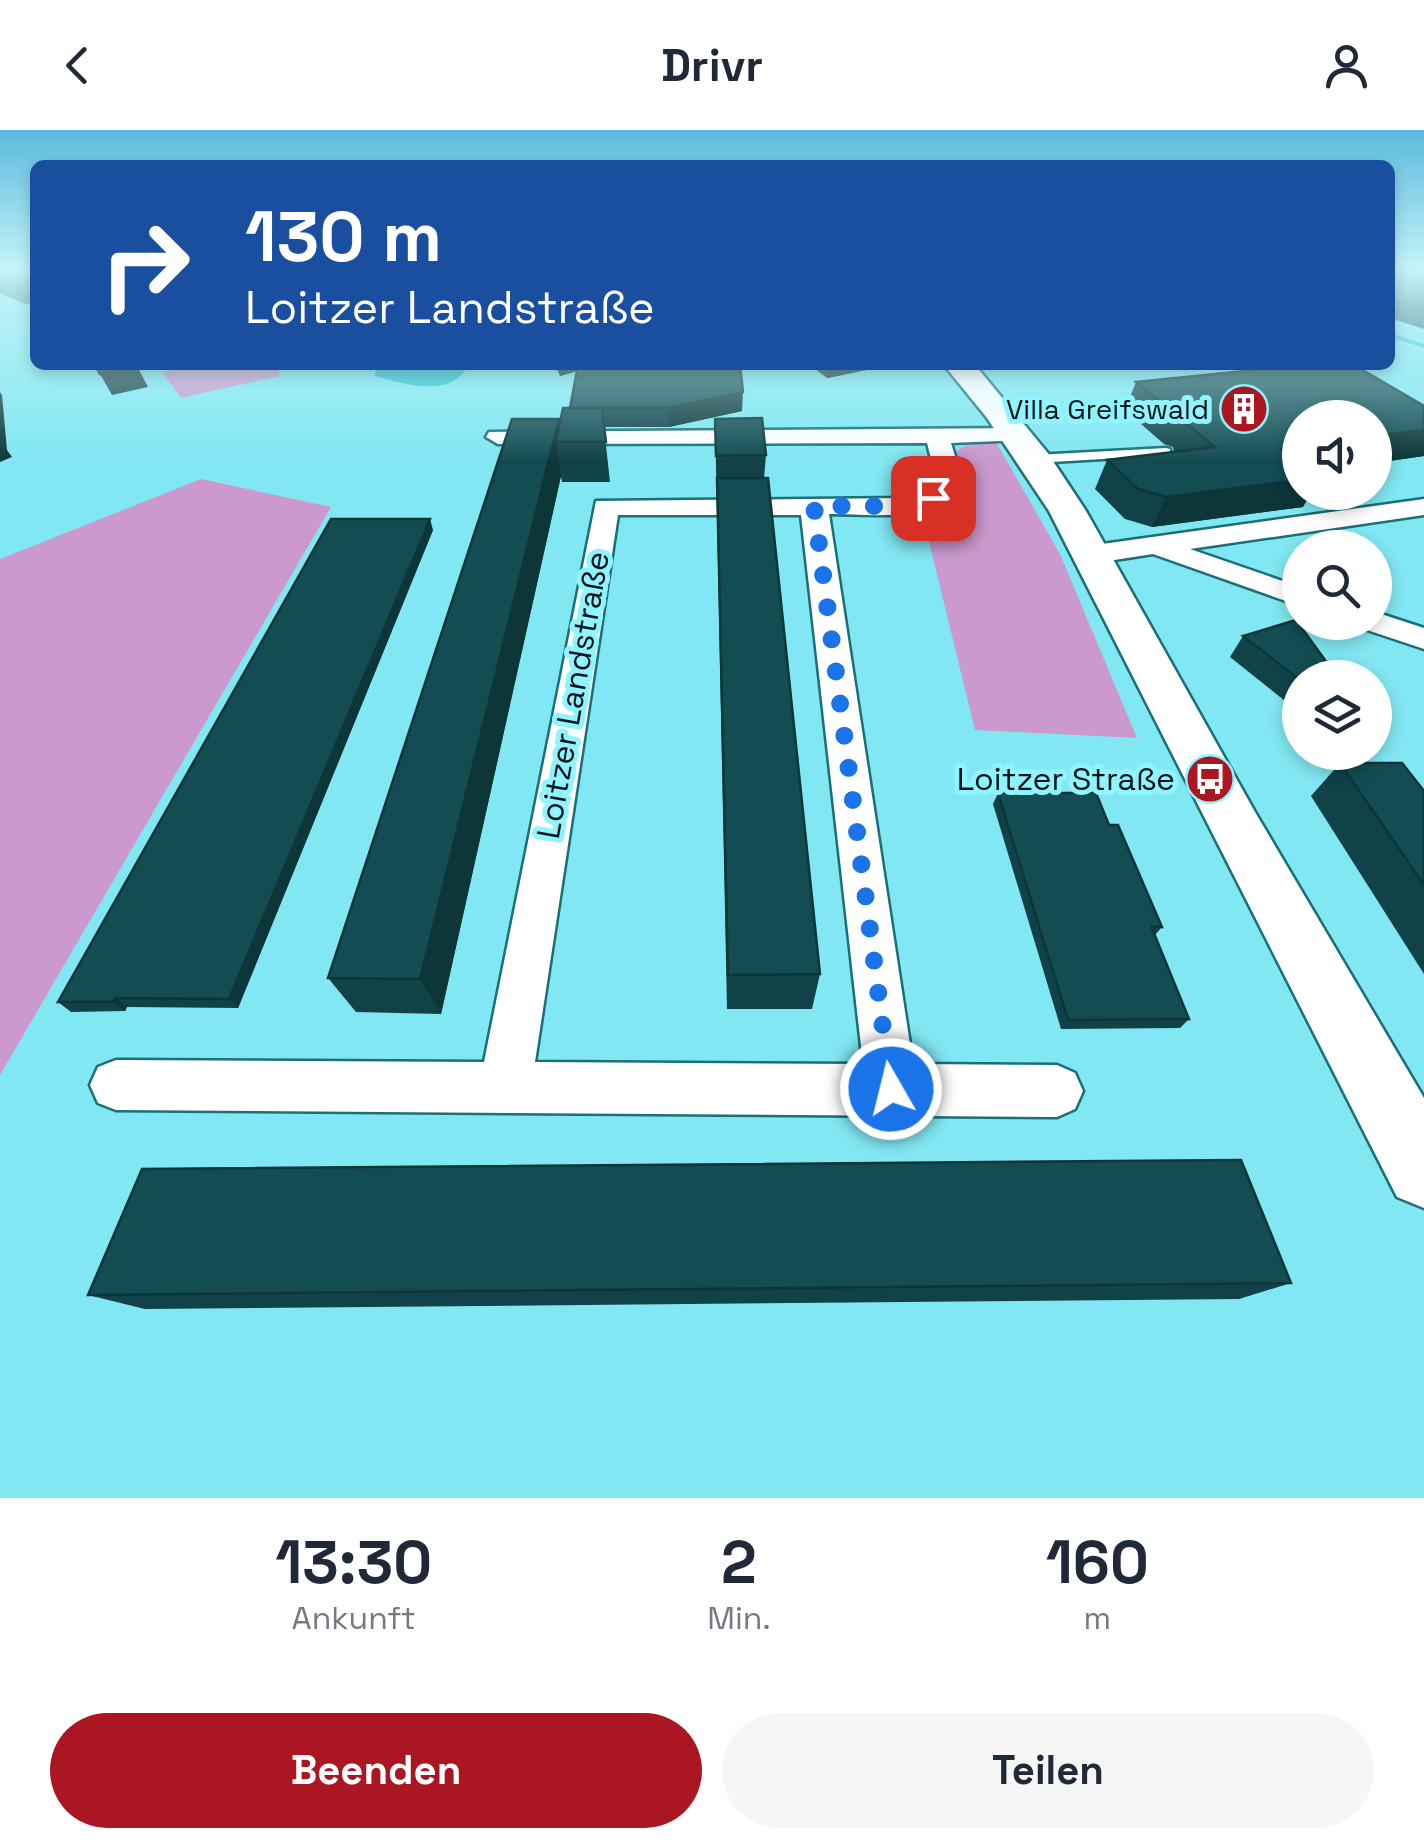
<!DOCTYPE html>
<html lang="de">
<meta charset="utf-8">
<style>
body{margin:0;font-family:"Space Grotesk",sans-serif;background:#f6f6f7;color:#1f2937;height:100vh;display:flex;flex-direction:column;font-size:38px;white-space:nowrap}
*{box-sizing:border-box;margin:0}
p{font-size:32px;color:#747a83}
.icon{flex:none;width:55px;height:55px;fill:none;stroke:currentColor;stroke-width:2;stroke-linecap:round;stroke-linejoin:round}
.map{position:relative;height:1368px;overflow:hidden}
.panel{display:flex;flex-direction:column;background:#fff;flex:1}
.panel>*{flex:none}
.hud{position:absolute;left:30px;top:30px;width:1365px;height:210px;border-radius:15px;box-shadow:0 5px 15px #0003;background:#1a4fa0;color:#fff;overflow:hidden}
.buttons{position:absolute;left:1282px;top:270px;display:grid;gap:20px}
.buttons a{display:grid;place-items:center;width:110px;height:110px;border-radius:50%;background:#fff;box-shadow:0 5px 15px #0003;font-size:50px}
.pin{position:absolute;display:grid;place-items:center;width:85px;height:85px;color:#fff;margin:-42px;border-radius:20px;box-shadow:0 5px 15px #0006}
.me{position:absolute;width:110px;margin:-55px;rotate:352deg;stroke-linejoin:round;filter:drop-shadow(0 0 8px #0008)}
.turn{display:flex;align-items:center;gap:35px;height:210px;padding:0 50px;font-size:45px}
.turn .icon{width:130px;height:130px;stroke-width:2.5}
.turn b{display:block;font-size:70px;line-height:85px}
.eta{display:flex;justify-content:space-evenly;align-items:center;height:170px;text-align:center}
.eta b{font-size:60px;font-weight:600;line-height:70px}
.cta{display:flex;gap:20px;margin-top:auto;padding:20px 50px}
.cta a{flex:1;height:115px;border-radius:60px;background:#aa1621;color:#fff;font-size:40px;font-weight:600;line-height:115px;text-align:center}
.cta a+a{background:#f6f6f7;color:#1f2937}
header{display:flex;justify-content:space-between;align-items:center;height:130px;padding:0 50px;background:#fff;font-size:45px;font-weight:600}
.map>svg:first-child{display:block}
.green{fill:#cb99ce}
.water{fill:#26c2d0}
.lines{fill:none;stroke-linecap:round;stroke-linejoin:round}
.stream{fill:#26c2d0;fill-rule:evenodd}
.lane-casing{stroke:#1b6f77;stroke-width:5}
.street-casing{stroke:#1b6f77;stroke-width:5}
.secondary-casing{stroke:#1b6f77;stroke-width:5}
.lane{fill:#fff;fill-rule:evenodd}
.street{fill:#fff;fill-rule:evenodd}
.secondary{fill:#fff;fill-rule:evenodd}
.wall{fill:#104247}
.shaded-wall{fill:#0d3639}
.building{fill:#134d52;stroke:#0d3639;stroke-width:2.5}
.route{stroke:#1a73e8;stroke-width:18;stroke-dasharray:0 32.4}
.labels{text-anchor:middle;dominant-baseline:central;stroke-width:10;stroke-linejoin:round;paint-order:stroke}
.far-poi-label{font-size:28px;fill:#011517;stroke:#8ff4ff;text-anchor:end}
.street-label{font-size:32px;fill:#011517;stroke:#8ff4ff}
.poi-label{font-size:32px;fill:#011517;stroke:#8ff4ff;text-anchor:end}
</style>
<header><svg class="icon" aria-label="back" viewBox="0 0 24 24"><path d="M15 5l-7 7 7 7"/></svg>Drivr<svg class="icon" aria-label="person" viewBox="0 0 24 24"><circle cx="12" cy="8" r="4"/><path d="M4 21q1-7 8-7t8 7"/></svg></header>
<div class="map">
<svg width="1424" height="1368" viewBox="0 0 1424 1368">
<rect width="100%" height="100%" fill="#81e7f2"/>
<g class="green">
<polygon points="197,235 277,235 280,246 181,268 162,242"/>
<polygon points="996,312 1060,424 1137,608 975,600 920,375 956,336 956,321 964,316"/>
<polygon points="201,349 331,377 0,945 0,429"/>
</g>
<path class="water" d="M389 235H468C452 270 401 253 375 246L376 239Z"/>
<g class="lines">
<polygon class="stream" points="1390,203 1424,214 1424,218 1390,207"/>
<g class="lane-casing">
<polygon id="lane" points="1166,318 1170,319 1170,325 1035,333 1029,329 1035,325"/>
</g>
<g class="street-casing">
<g id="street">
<path d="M1018 298 1027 300 1030 305 1027 310 951 313 964 356C935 394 871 384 829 384L913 934 1057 935 1075 943 1083 961 1075 979 1057 987 116 980 98 973 90 955 98 937 116 930 484 932 596 371 904 368 937 353 927 313 498 314 486 307 489 302ZM618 385H801L863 934 535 932Z"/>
<polygon points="1424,369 1424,385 1190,419 1300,457 1300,476 1153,424 1095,433 1080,424 1095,415"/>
<polygon points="1375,482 1424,498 1424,519 1364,499 1359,492 1375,492"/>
</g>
</g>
<g class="secondary-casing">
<polygon id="secondary" points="944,235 975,235 1047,322 1086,381 1255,682 1424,968 1424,1078 1397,1067 1049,381 987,288"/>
</g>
<use href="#lane" class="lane"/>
<use href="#street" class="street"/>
<use href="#secondary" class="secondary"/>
</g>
<g class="wall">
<polygon points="0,140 35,140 35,172 25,174 0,163"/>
<polygon points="1390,140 1424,140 1424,199 1390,188"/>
<polygon points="555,235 740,235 742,281 669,297 604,297 610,352 562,352 561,346 441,884 356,882 328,848 560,293 570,278 577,241 560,246"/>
<polygon points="810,235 876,235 876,238 827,248"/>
<polygon points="1136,252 1424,276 1424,326 1375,333 1300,288 1303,377 1152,397 1125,389 1095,359 1107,330 1174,322 1173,317 1164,314 1125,280"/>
<polygon points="715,289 766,325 764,348 820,844 812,879 727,879"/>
<polygon points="433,400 238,878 127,877 125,881 71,882 58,872"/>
<polygon points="1243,506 1300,548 1300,583 1230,527"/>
<polygon points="1340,633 1424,661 1424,844 1311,666"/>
<polygon points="998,663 1109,695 1162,797 1155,805 1189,889 1180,898 1061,899 993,674"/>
<polygon points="1291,1153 1239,1169 145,1179 88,1165"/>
</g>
<g class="shaded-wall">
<polygon points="30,152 35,160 35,172 25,174 14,156"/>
<polygon points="558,235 583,235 583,239 560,246"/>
<polygon points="828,235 876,235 876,238 827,248"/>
<polygon points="137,236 148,257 112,265 100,244"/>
<polygon points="0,262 2,265 7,320 12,327 0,332"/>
<polygon points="743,262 742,281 669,297 668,278"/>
<polygon points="559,289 563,312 556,312 561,346 441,884 420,849"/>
<polygon points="1424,300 1424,326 1375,333 1375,306"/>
<polygon points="1300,316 1300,343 1281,319"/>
<polygon points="1300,350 1300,362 1312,362 1303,377 1152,397 1166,367"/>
<polygon points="430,389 433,400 238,878 229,869"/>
<polygon points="115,868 127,877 125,881 113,872"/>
</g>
<g class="building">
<polygon points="0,140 35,140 35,155 30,152 14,156 0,150"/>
<polygon points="1390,140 1424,140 1424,178 1390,168 1404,161 1390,157"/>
<polygon points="95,235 136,235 137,236 100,244"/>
<polygon points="578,235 740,235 743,262 668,278 570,278"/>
<polygon points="1304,235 1354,235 1424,276 1424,300 1375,306 1375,288 1300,288 1300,316 1281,319 1300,332 1300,350 1166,367 1138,359 1107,330 1215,317 1187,294 1186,288 1177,286 1136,252"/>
<polygon points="563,278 602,278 606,312 556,312"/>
<polygon points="762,288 766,325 716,326 715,289"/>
<polygon points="512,289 559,289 420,849 328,848"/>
<polygon points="717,348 768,348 820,844 728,845"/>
<polygon points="331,389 430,389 229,869 115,868 113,872 58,872"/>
<polygon points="1296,490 1338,548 1300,548 1300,550 1243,506"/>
<polygon points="1340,633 1402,633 1424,661 1424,755"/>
<polygon points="998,663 1096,663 1109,695 1118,695 1162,797 1151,796 1189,889 1068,890"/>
<polygon points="1241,1030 1291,1153 88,1165 142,1039"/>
</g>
<linearGradient id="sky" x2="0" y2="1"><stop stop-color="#5abade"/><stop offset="0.42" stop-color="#c6f4f9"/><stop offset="1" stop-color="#c6f4f9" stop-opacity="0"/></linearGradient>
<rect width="1424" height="331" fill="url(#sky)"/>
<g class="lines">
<polyline class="route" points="891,959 814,376 905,376 933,368"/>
</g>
<defs>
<g id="building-disc" transform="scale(2.5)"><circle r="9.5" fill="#aa1621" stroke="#8ff4ff"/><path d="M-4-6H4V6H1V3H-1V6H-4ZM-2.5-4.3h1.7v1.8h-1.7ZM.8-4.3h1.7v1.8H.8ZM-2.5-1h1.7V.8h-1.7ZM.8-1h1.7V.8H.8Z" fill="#fff"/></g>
<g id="bus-disc" transform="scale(2.5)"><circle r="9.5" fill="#aa1621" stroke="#8ff4ff"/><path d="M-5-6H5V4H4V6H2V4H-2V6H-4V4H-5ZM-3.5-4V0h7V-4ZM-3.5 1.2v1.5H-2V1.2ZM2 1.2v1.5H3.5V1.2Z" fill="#fff"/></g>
</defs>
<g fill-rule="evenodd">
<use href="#building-disc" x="1244" y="279"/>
<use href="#bus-disc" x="1210" y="649"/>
</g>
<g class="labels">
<g class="far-poi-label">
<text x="1209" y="279">Villa Greifswald</text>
</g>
<g class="street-label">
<text transform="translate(573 565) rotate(-80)">Loitzer Landstraße</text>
</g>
<g class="poi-label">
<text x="1175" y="649">Loitzer Straße</text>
</g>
</g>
</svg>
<div class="buttons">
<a><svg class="icon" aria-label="sound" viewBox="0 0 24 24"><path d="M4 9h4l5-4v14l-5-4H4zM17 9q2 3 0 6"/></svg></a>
<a><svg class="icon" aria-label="search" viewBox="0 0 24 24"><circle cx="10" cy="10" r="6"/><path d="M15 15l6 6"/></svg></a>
<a><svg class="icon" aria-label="layers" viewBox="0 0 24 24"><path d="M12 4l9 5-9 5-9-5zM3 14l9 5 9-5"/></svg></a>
</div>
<div class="pin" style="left:933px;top:368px;background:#d93025"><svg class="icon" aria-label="arrive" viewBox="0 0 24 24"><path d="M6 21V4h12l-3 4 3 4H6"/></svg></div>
<svg class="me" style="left:891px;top:959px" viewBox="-20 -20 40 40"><circle r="17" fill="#1a73e8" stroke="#fff" stroke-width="3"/><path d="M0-11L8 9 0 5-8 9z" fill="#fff"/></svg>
<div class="hud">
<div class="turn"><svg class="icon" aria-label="right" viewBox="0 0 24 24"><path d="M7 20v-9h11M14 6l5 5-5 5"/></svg><div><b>130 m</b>Loitzer Landstraße</div></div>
</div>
</div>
<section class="panel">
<div class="eta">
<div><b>13:30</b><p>Ankunft</p></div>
<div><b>2</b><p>Min.</p></div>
<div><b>160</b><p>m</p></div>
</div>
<div class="cta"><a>Beenden</a><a>Teilen</a></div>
</section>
